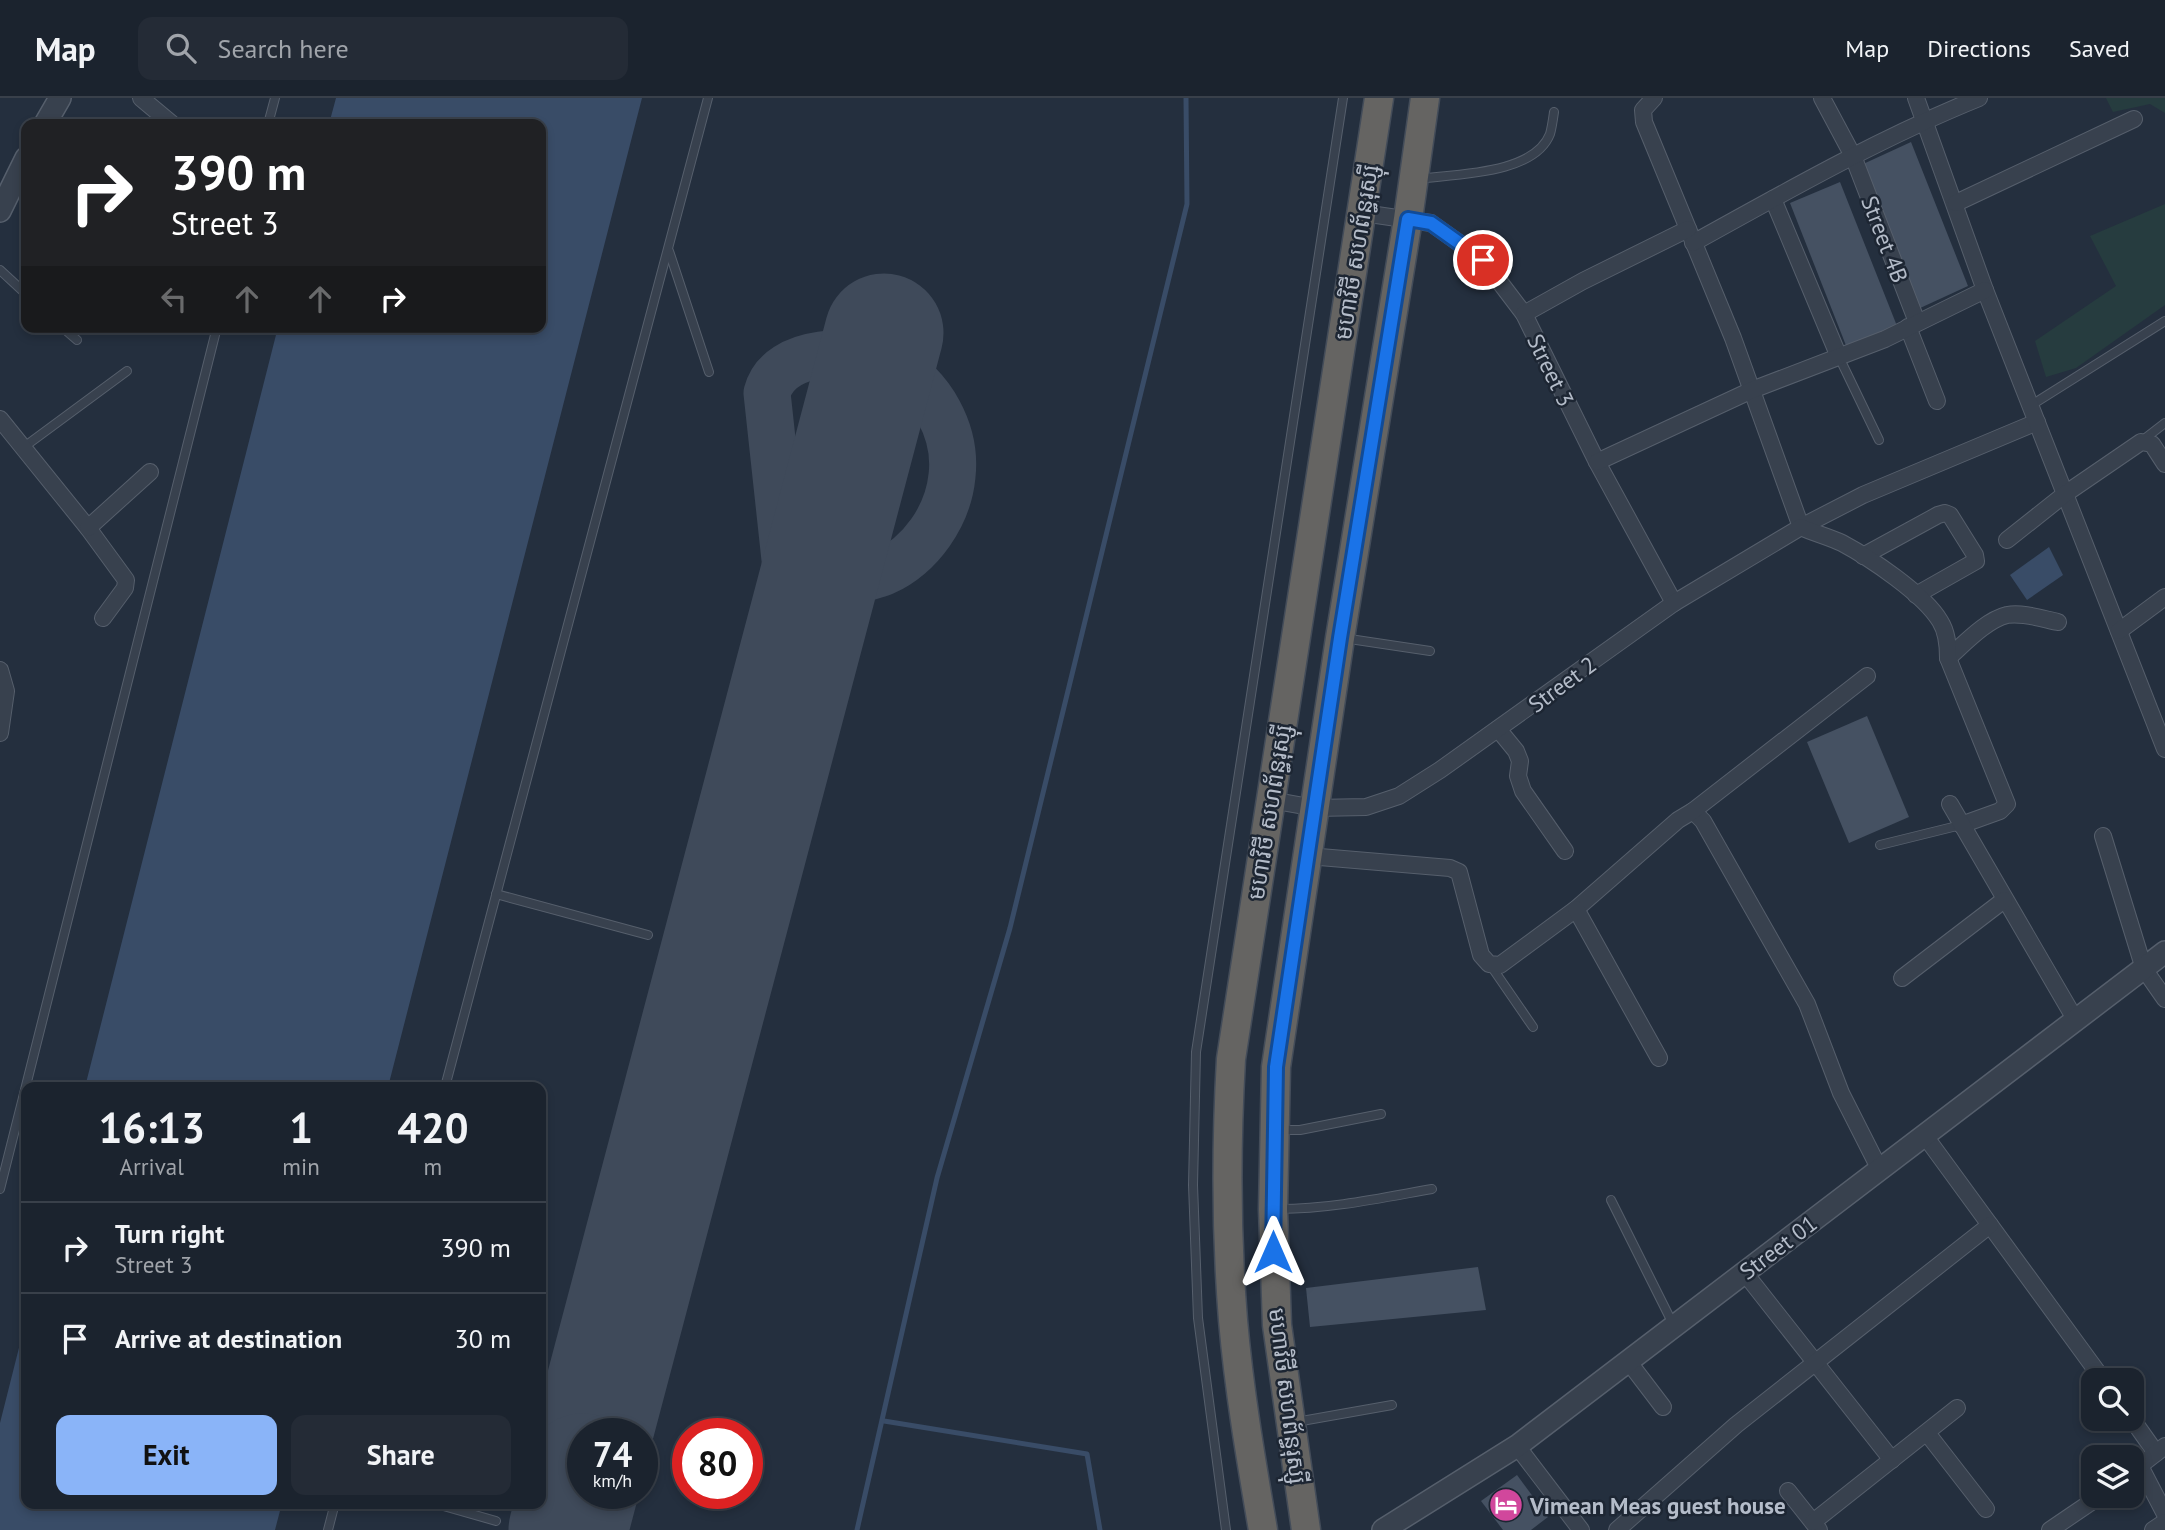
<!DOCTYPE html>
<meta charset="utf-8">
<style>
body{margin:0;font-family:"PT Sans","Noto Sans Khmer",sans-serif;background:#242b36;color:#f1f3f6;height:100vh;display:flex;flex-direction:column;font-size:26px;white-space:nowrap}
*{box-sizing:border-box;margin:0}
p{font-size:23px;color:#a0a4aa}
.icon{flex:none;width:38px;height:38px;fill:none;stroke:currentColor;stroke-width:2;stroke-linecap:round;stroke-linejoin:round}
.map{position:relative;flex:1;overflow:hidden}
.drawer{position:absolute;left:21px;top:984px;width:525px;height:427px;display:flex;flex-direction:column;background:#1b232e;border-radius:14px;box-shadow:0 4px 10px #0003,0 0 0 2px #39404a}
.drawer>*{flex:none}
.top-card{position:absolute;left:21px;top:21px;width:525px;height:214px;border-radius:14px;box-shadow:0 4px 10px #0003,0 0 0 2px #39404a;background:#202124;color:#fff;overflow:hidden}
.controls{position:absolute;left:2081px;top:1270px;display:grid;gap:14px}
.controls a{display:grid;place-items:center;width:63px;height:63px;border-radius:14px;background:#1b232e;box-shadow:0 4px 10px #0003,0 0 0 2px #39404a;font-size:35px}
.speed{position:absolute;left:567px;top:1320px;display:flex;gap:14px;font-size:35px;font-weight:700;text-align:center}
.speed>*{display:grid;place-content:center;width:91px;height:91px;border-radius:50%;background:#1b232e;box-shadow:0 4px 10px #0003,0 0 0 2px #39404a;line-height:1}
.speed small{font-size:18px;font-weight:400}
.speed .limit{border:10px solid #d22;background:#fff;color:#111}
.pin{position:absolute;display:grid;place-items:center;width:60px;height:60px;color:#fff;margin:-30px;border:4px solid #fff;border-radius:50%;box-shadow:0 2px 7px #0007}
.me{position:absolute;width:77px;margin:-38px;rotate:0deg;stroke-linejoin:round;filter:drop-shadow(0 0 5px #0008)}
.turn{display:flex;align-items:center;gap:24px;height:147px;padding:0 35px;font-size:32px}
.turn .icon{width:91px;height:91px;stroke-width:2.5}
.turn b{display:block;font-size:49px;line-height:60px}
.lanes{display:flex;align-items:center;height:66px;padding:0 35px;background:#0003;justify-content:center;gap:35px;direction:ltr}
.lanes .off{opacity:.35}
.eta{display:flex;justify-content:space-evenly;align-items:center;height:119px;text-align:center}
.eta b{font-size:42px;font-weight:800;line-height:49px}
.button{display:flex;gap:14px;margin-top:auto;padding:14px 35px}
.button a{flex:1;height:80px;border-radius:14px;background:#8ab4f8;color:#111;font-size:28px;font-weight:800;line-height:80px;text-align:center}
.button a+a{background:#242b36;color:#f1f3f6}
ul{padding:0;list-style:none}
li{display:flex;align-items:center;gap:21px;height:91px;padding:0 35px;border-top:2px solid #39404a}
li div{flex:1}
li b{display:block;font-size:26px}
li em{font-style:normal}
header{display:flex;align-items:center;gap:42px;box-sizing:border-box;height:98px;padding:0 35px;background:#1b232e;border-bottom:2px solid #39404a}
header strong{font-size:33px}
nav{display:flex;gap:38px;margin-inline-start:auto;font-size:24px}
.search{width:490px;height:63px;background:#242b36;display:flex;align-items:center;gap:18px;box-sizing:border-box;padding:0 24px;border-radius:14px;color:#a0a4aa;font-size:26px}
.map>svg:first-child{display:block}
.green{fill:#263c3f}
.water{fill:#394c67}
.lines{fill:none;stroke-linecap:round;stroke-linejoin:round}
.stream{stroke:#394c67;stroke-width:5}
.taxiway{stroke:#3f4a5a;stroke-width:47}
.runway{stroke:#3f4a5a;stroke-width:119}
.building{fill:#455162}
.service-casing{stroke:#565f6c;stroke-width:10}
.minor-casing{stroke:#565f6c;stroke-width:18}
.tertiary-casing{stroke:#565f6c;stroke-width:24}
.trunk-casing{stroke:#434c59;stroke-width:31}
.service{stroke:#38414e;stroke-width:8}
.minor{stroke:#38414e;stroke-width:16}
.tertiary{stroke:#38414e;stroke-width:21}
.trunk{stroke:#656462;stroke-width:28}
.route-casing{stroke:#114b97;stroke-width:18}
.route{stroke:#1a73e8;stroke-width:12}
.labels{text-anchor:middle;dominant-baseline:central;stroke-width:5;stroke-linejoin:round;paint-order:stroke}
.street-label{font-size:23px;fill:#b4bcc9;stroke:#1d2633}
.poi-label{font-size:23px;font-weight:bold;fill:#b4bcc9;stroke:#1d2633;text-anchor:start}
</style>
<header>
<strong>Map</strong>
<div class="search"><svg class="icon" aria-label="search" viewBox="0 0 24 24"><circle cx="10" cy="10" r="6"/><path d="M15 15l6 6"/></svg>Search here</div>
<nav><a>Map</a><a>Directions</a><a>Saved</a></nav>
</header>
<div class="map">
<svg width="2165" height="1432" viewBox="0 0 2165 1432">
<rect width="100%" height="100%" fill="#242f3e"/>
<g class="green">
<polygon points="2106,0 2165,0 2165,15 2150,6 2113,14"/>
<polygon points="2165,106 2165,207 2076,270 2046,279 2035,243 2116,188 2090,138"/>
</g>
<g class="water">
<polygon points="336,0 642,0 388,989 85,989 278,229 541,229 541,26 329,26"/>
<polygon points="2049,449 2063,477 2027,502 2010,477"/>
<polygon points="26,1222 26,1405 282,1405 275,1432 0,1432 0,1325"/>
</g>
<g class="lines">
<g class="stream">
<polyline points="884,1323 1087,1356 1100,1432"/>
<polyline points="857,1432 937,1080 1010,830 1187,106 1186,0"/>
</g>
<path class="taxiway" d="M794 576 788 489 767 295C779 249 857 249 892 267 932 288 957 334 952 378 948 418 921 457 884 474 869 480 853 481 841 493 824 510 812 535 800 555"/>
<g class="runway">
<polyline points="593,1335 884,235"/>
<polyline points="568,1432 583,1375"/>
</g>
</g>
<g class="building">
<polygon points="1911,44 1968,188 1918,211 1861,67"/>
<polygon points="1840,84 1897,228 1847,250 1790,105"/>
<polygon points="1867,618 1909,719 1849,745 1807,644"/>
<polygon points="1478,1169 1486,1212 1310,1229 1306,1190"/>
<polygon points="1517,1377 1548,1419 1531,1432 1503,1432 1481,1403"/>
</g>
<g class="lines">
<g class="service-casing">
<g id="service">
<polyline points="268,26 275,0"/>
<path d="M1417 81C1454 76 1534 77 1550 36 1552 29 1553 21 1554 14"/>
<polyline points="669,153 709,274"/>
<polyline points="0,172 26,196"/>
<polyline points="62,229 77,242"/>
<polyline points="1839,259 1879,342"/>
<polyline points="2030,308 2165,223"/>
<polyline points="2143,342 2165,325"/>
<polyline points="24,349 127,273"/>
<polyline points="1343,540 1430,553"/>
<polyline points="1880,747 1961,727"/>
<polyline points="496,796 648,837"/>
<polyline points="1491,868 1533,929"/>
<polyline points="445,989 708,0"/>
<polyline points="1280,1032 1300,1032 1381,1016"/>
<polyline points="0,1091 217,229"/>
<polyline points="1611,1102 1674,1228"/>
<path d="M1279 1111C1331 1111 1381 1100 1432 1091"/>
<polyline points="1296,1324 1392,1307"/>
<polyline points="433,1405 496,1423"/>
<polyline points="328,1432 335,1405"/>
<polyline points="1226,1432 1198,1220 1193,1087 1196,954 1343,0"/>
</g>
</g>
<g class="minor-casing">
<g id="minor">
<polyline points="141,0 172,26"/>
<polyline points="1654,0 1643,12 1644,24 1733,240 1801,429 1863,397 2037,324"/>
<polyline points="1822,0 1853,58 1917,224"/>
<polyline points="1916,0 1985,192 2165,651"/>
<polyline points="1773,101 1839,259"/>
<polyline points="1956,105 2134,21"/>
<polyline points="1363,115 1431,125 1483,162 1524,216 1597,364 1674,505"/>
<path d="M1693 145C1787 93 1880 40 1979 0"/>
<polyline points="1524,216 1583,183 1688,131"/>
<polyline points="1908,229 1937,303"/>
<polyline points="0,321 88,430 126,482 125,490 103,520"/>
<polyline points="1597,364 1752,292 1885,241 1985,192"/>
<polyline points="88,430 150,374"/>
<polyline points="2007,442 2065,396 2141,344 2152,346 2165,366"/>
<polyline points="1863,458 1938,417 1945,415 1950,417 1975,457 1976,463 1916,497"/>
<polyline points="2119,533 2165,499"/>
<path d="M1948 560C1964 546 1986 522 2007 517 2023 514 2043 521 2058 524"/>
<polyline points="0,572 6,593 0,635"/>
<polyline points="1498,631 1516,653 1520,663 1518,678 1523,693 1565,753"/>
<path d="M1271 702 1315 710 1366 709 1399 698 1440 672 1674 505 1801 429C1814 435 1829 439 1842 445 1870 460 1924 496 1940 523 1947 534 1948 546 1948 560L2007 706 2000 713 1961 727"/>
<polyline points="1950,706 2075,921"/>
<polyline points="1693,713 1703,723 1807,906 1841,995 1880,1072"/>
<polyline points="2103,738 2144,871 2165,901"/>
<polyline points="1308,758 1450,770 1459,774 1481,857 1489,866 1500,867 1576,811 1678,722 1693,713 1867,578"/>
<polyline points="1576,811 1659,960"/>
<polyline points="1902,880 2004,802"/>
<polyline points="1925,1038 2104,1283"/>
<polyline points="1744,1174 1892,1362"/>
<polyline points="1628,1263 1663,1309"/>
<polyline points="2132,1321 2156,1355"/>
<polyline points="1927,1335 1986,1411"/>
<polyline points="1517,1348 1581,1432"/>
<polyline points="2140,1368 2165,1416"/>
<polyline points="2133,1373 2165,1348"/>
<polyline points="1788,1393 1819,1432"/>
<polyline points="1813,1424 1957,1310"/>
<polyline points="1617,1432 1736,1327 1990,1127"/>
<polyline points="2050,1432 2100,1398"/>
<polyline points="2153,1432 2165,1424"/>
</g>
</g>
<g class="tertiary-casing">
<g id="tertiary">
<polyline points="45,26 60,0"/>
<polyline points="0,113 26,60"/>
<polyline points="1383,1432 1517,1348 2165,854"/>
</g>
</g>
<g class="trunk-casing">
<g id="trunk">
<path d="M1263 1432C1251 1362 1239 1292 1233 1222 1226 1135 1226 1048 1231 961L1379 0"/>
<polyline points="1306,1432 1277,1227 1273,1111 1276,969 1340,540 1408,121 1425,0"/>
</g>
</g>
<use href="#service" class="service"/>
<use href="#minor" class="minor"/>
<use href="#tertiary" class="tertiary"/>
<use href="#trunk" class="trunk"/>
</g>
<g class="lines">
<g class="route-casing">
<polyline id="route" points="1273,1154 1276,969 1340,540 1408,121 1431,125 1483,162"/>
</g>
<use href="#route" class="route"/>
</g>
<defs>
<g id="hotel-disc" transform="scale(1.75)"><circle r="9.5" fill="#d1479c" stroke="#1d2633"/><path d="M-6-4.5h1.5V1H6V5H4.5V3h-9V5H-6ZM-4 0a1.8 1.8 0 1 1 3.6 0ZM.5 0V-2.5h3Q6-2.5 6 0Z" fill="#fff"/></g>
</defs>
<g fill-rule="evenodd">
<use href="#hotel-disc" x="1506" y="1407"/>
</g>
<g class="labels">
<g class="street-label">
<text transform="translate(1885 141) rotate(69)">Street 4B</text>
<text transform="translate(1356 154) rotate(-81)">មហាវិថី សហព័ន្ធរុស្ស៊ី</text>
<text transform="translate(1551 272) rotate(64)">Street 3</text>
<text transform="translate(1562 586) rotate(-36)">Street 2</text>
<text transform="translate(1269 714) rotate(-81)">មហាវិថី សហព័ន្ធរុស្ស៊ី</text>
<text transform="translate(1778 1149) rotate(-37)">Street 01</text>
<text transform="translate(1288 1298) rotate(83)">មហាវិថី សហព័ន្ធរុស្ស៊ី</text>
</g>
<g class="poi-label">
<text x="1530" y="1407">Vimean Meas guest house</text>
</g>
</g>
</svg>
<div class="controls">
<a><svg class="icon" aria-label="search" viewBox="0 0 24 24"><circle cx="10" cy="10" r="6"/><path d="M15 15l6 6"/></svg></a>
<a><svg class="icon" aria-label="layers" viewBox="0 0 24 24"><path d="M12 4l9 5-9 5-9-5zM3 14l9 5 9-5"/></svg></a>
</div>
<div class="speed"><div>74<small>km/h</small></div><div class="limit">80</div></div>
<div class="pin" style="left:1483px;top:162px;background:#d93025"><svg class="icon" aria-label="arrive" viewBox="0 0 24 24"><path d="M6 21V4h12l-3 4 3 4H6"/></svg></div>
<svg class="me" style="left:1273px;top:1154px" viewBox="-20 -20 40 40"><path d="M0-17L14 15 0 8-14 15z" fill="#1a73e8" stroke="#fff" stroke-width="4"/></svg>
<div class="top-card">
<div class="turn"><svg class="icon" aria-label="right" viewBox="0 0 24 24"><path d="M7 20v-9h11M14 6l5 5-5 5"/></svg><div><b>390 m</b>Street 3</div></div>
<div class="lanes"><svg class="icon off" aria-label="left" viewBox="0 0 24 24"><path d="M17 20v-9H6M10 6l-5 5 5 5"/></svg><svg class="icon off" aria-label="ahead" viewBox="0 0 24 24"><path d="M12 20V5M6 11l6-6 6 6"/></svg><svg class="icon off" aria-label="ahead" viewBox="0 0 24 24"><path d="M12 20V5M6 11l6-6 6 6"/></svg><svg class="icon" aria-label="right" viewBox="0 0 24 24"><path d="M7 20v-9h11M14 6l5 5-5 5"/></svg></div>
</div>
<section class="drawer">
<div class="eta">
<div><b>16:13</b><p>Arrival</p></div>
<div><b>1</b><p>min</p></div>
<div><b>420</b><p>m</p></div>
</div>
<ul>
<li><svg class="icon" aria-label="right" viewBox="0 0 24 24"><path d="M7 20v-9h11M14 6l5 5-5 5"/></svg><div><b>Turn right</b><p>Street 3</p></div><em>390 m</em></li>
<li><svg class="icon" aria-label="arrive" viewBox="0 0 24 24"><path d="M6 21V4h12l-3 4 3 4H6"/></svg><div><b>Arrive at destination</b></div><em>30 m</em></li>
</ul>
<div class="button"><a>Exit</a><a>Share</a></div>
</section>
</div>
